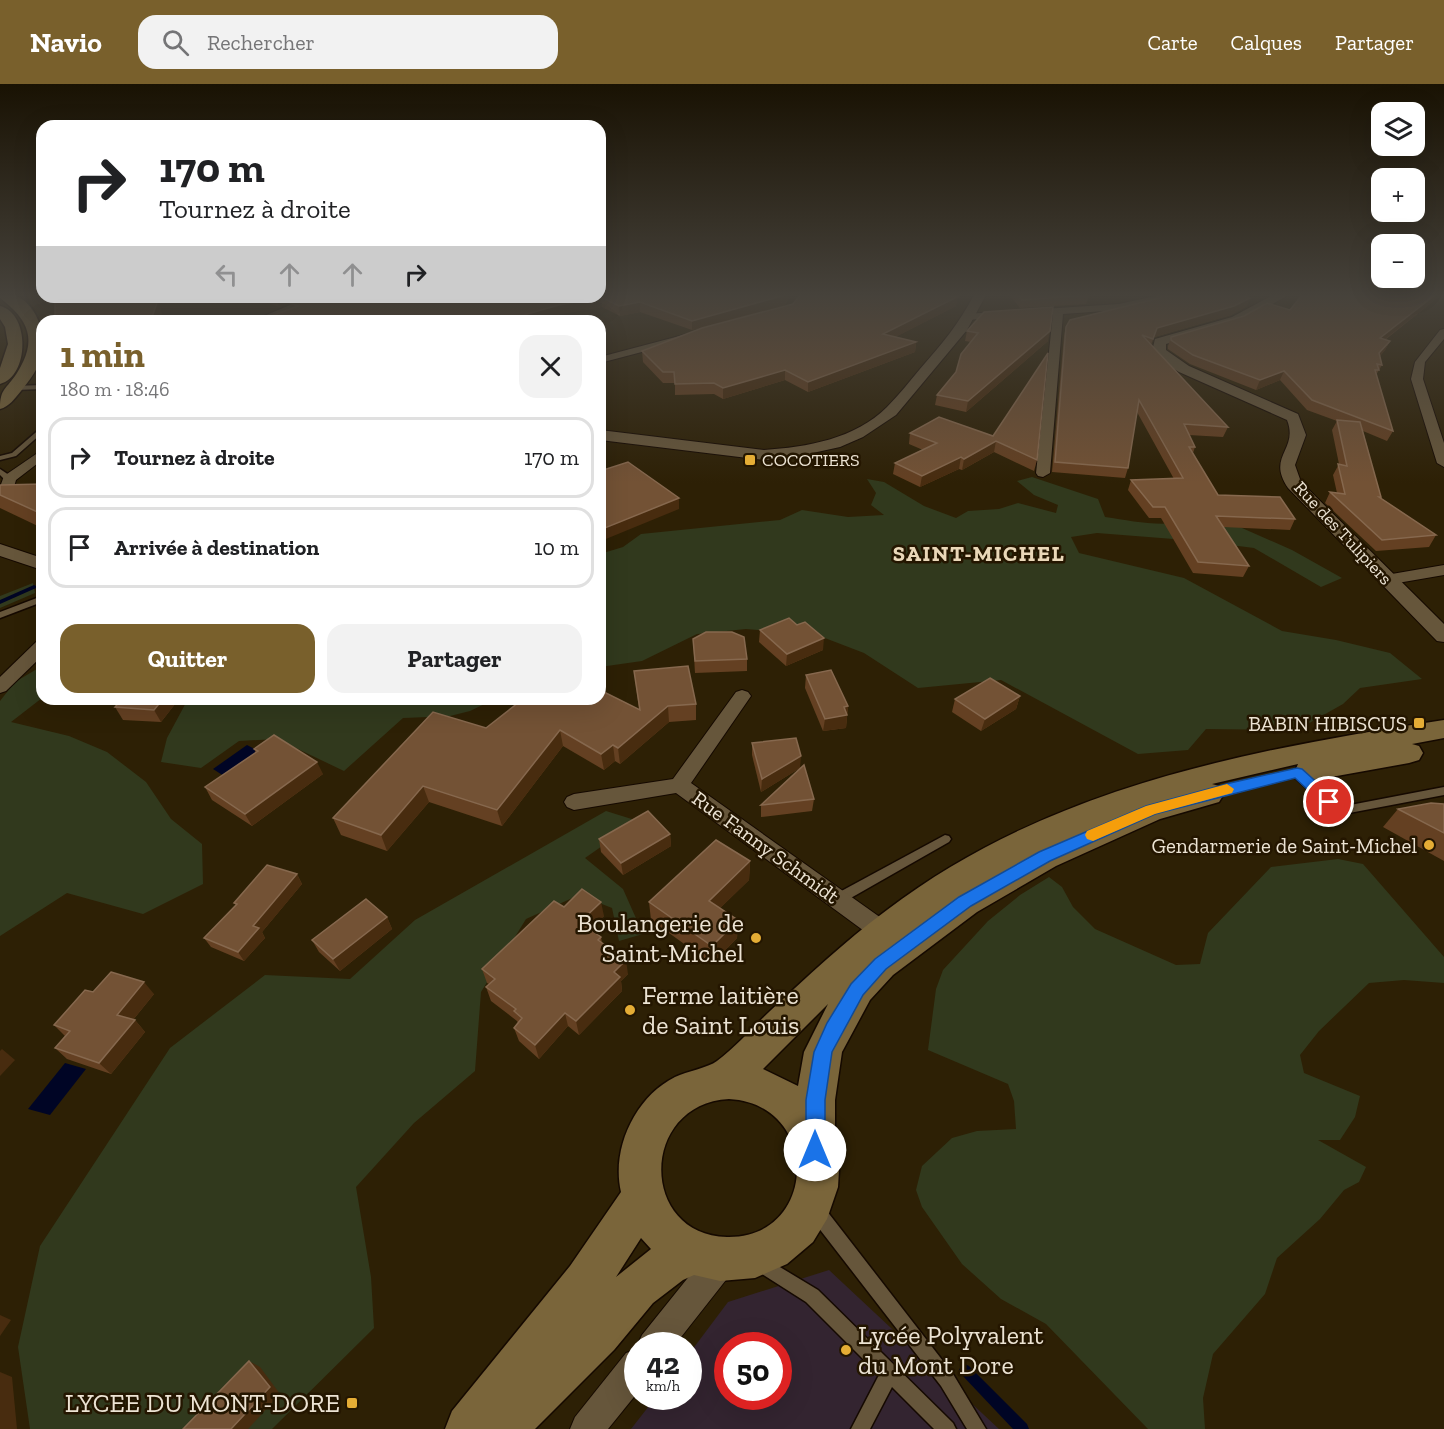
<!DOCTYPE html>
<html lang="fr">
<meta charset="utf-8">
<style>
body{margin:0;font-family:"Zilla Slab",serif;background:#f2f2f2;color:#202124;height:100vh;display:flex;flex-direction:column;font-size:22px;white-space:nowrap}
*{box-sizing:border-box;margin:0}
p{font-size:20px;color:#757577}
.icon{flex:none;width:33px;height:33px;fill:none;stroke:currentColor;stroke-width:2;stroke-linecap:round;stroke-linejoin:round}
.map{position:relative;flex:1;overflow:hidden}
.side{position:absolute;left:36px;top:231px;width:570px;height:390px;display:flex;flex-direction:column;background:#fff;border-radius:18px;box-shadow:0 6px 24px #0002}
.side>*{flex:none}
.guide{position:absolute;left:36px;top:36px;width:570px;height:183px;border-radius:18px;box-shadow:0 6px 24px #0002;background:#fff;color:#202124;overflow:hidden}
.buttons{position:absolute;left:1371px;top:18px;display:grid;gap:12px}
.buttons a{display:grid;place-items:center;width:54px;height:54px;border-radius:12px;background:#fff;box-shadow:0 6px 24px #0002;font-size:30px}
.speed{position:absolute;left:624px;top:1248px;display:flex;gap:12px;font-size:30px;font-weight:700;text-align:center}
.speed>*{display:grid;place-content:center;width:78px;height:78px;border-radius:50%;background:#fff;box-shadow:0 6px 24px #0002;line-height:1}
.speed small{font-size:15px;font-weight:400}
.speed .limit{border:9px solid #d22;background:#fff;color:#111}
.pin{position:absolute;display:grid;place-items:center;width:51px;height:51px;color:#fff;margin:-26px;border:3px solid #fff;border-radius:50%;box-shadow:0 2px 6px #0007}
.me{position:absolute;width:66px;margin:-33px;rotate:0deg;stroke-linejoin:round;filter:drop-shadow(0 0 4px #0008)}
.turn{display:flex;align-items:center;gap:21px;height:126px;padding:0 24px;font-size:27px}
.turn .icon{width:78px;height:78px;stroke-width:2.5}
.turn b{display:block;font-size:42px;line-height:51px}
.lanes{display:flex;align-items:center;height:57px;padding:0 24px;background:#0003;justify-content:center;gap:30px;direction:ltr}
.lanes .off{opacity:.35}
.round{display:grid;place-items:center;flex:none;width:63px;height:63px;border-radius:18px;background:#f2f2f2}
.head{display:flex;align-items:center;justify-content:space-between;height:102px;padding:0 24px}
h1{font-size:36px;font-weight:800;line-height:45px;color:#79602c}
.action{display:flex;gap:12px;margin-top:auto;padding:12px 24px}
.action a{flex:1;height:69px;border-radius:18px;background:#79602c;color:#fff;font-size:24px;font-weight:800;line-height:69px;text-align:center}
.action a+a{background:#f2f2f2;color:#202124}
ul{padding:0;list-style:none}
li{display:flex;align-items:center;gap:18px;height:81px;margin:0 12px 9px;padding:0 12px;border:3px solid #e0e0e0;border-radius:18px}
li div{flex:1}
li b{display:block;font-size:22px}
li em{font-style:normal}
header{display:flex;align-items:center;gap:36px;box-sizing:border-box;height:84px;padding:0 30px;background:#79602c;color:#fff}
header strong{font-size:28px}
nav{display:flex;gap:33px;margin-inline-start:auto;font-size:21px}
.search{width:420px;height:54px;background:#f2f2f2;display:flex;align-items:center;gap:15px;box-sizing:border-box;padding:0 21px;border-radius:18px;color:#757577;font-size:22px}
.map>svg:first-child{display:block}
.education{fill:#332430;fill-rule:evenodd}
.green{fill:#31391d}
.water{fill:#000525}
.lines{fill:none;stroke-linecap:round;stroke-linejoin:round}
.stream{fill:#000525;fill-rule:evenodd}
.service-casing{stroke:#150900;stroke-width:3}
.minor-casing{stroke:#150900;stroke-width:2}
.tertiary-casing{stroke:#150900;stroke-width:2}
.secondary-casing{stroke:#150900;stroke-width:3}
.service{fill:#66563b;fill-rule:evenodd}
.minor{fill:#66563b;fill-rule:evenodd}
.tertiary{fill:#66563b;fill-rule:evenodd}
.secondary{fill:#7a653a;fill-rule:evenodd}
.wall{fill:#644022}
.shaded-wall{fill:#482c0f}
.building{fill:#735235;stroke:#86684e;stroke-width:1.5}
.route{fill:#1a73e8;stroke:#114b97;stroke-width:1.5}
.slow{fill:#f59e0b}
.poi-dot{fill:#e5ad35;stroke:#241600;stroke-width:2}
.labels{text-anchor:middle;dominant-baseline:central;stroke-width:5;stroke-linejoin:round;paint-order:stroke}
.far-poi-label{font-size:18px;fill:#ece3d3;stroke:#241600;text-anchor:start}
.far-street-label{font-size:18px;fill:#ece3d3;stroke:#241600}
.poi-label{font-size:21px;fill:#ece3d3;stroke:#241600;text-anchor:end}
.street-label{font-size:21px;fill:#ece3d3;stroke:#241600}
.far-district-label{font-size:22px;font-weight:bold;letter-spacing:1.5px;fill:#e9d7b8;stroke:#241600}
.near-poi-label{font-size:26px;fill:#ece3d3;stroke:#241600;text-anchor:end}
</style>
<header>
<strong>Navio</strong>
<div class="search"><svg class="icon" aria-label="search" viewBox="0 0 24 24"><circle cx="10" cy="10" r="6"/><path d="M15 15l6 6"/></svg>Rechercher</div>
<nav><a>Carte</a><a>Calques</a><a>Partager</a></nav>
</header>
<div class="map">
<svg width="1444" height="1345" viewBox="0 0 1444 1345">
<rect width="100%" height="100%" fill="#2d2005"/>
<path class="education" d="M829 1186 999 1345H631L656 1313 688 1312 689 1270 728 1218ZM728 1262H778V1312H728Z"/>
<g class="green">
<path d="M1032 393 1098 415 1105 433C1140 438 1174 447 1208 429L1292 466 1342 494 1321 503 1254 464 1199 457 1097 449 1071 453 1079 469 1184 494 1282 547 1336 556 1390 569 1422 595 1360 604 1343 620 1297 646 1206 645 1188 666 1138 670 1001 596 918 604 864 569 817 551 746 545 697 550 642 577 600 583V470L623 463 641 450 780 436 802 426 848 433 884 431 871 421 876 409 867 395 884 398 924 422 956 434 968 427 999 425 1018 419 1056 429 1058 421 1034 411 1017 397Z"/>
<polygon points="33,499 35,509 0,524 0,512"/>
<polygon points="42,582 42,614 11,638 69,652 107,668 146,698 171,735 202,760 203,800 143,830 67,809 0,852 0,617 15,598"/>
<polygon points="188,615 495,615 470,627 438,635 428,633 403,634 344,687 277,655 239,657 201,684 161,678 167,654"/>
<polygon points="606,727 638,737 585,774 623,805 643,850 619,857 612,824 579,811 526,835 481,908 475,987 414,1039 356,1103 371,1193 374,1244 272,1345 30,1345 18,1263 40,1162 170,964 265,891 350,895 415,836"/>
<polygon points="1338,775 1363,780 1444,873 1444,899 1404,896 1369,899 1319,947 1300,971 1304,989 1360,1012 1355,1033 1340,1056 1318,1056 1366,1083 1359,1098 1344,1106 1320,1135 1277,1174 1265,1210 1213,1270 1203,1314 1205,1345 1148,1345 1046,1240 1001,1215 962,1180 922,1123 916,1106 922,1082 952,1054 977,1047 1016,1045 1014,1017 1008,1000 928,966 936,905 943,886 988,837 1020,811 1049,793 1062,803 1073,823 1095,845 1176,881 1200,880 1208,849 1271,783"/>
</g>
<g class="water">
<polygon points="247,661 262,669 227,694 213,685"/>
<polygon points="65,979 86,985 50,1031 28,1025"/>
</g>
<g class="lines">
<g class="stream">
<polygon points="34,501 36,502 36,504 0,520 0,516"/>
<polygon points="965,1280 969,1282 1027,1340 1029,1345 1013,1345 961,1290 959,1286 961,1282"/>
</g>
<g class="service-casing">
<g id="service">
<polygon points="42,301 42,305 15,306 12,304 15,302"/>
<polygon points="42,343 42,349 16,372 0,376 0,372 12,369"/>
<polygon points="0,385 12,393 12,397 6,397 0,391"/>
<polygon points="42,512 42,518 0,534 0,528"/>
<polygon points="1297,685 1301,686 1333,715 1345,722 1444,703 1444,711 1344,730 1325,721 1293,692 1292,689 1293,686"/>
<polygon points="945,751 949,752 951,755 949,758 842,819 838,820 834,819 832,815 834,811"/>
<polygon points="817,1120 823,1122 953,1290 986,1345 967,1345 941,1302 811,1134 809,1128 811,1122"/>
<polygon points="760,1171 818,1206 953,1339 956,1345 934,1345 892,1303 870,1345 851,1345 879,1291 806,1218 754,1185 752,1179 754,1173"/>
</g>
</g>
<g class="minor-casing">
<g id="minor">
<polygon points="1160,211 1179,211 1119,226 1063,230 1050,389 1043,393 1038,392 1036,389 1053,230 966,236 961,233 966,230 1119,220"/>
<polygon points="309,213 323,213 266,237 252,237"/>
<polygon points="1444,245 1444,255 1425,278 1423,295 1444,359 1444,383 1437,379 1411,295 1415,278 1440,246"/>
<polygon points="687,250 691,251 691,255 600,279 600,273"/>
<polygon points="42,366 42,376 16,396 13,406 0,414 0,403 4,392"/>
<polygon points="1444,481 1444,491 1386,501 1378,496 1386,491"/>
<polygon points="42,557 42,572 6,607 0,609 0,593 36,558"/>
<polygon points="742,606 748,608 751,612 691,699 891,841 895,848 891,855 883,858 875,855 676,709 574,726 567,723 564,718 567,713 574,710 673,695 736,608"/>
<polygon points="722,1161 733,1165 737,1176 733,1187 674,1262 638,1262 638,1264 637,1262 642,1251 711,1165"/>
<polygon points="638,1265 638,1308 608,1345 570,1345 575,1333 626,1269"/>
</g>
</g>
<g class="tertiary-casing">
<g id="tertiary">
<path d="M974 211H986L967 246 896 331 863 353 840 363 790 374 764 376 600 356V346L764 366C807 363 855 355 887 323 899 311 909 298 920 285 942 260 958 241 974 211Z"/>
<path d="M1273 211H1288L1240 239 1166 260V266L1189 282 1298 330 1306 351 1295 381 1301 398 1444 540V558L1437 557 1288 404C1266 372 1299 366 1287 336L1179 288 1164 279 1152 267 1155 255 1232 233Z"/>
<polygon points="0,460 42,474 42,486 0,472"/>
</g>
</g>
<g class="secondary-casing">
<g id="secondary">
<path d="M0 211C4 211 11 210 14 211 37 219 46 250 42 271 39 284 29 297 21 307 15 314 9 323 0 325 0 304 6 306 17 289 38 256 29 236 0 214Z"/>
<path d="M0 222C30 229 30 292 0 300V284L8 260 5 243 0 235Z"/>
<path d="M1444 636V654L1412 660 1419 662 1423 669 1419 676 1409 679 1309 697 1299 694 1295 687 1298 680 1212 700 1219 702 1224 710 1219 718 1160 735 1056 782 977 828 893 891 870 916 842 968 835 1016V1062L839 1086 838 1103 827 1135 813 1158 787 1180 755 1194 720 1197 694 1191 683 1196 653 1219 614 1266 535 1345H445L452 1327 570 1182 621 1108C611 1065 635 1013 675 993 687 987 708 984 717 977 736 963 752 944 769 928 807 893 845 857 887 826 1048 703 1248 666 1444 636ZM828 920 804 968 798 1002 763 985ZM729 1015C822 1020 818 1155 727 1153 639 1151 639 1020 729 1015ZM641 1154 651 1165 616 1193Z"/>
</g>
</g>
<use href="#service" class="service"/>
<use href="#minor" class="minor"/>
<use href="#tertiary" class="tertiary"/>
<use href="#secondary" class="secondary"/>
</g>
<g class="wall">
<polygon points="600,211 790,211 785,221 692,246 640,228 620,232 602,223 560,230 537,237 258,237 291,224 290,219 291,218 279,223 252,213 600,213"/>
<polygon points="1010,211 1089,211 1086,220 1020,224"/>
<polygon points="1302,211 1441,211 1385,256 1390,257 1385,266 1380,272 1382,281 1376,291 1393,347 1387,357 1363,347 1381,414 1436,451 1429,463 1376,467 1325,419 1330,408 1337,409 1333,391 1339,380 1332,346 1337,337 1307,326 1280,296 1256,306 1190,280 1168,265 1168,262 1171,253 1290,226"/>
<polygon points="957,213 956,222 895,253 916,258 915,268 808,308 785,296 723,315 714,310 675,311 675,299 663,299 643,278 642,267 793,220"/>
<polygon points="1247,222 1231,231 1154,253 1151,261 1228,343 1223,353 1189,351 1195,363 1193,369 1218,411 1295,435 1290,446 1223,443 1249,482 1243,493 1193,489 1161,434 1149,434 1128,406 1131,396 1174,395 1137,328 1128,384 1125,394 1052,388 1064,252 1066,243"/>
<polygon points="967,247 1048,257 966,328 935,321 937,311 956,288 971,258 965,257"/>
<polygon points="910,349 993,352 1037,376 1034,387 994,368 962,386 959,385 920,403 893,390 895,379 923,366 909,360"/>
<polygon points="42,400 42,444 0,424 0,401"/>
<polygon points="760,546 823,566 786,582 759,558"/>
<polygon points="693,555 747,575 747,587 695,589"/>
<polygon points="634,587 696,620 696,636 669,638 620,680 615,677 604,686 563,662 502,742 429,718 387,767 341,751 333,734 486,644 639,625"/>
<polygon points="806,591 848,622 846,644 823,647 805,604"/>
<polygon points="1020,612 1016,625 981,647 952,628 955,615"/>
<polygon points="179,615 161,638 123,636 115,623"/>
<polygon points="752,659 800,684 761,708 752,671"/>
<polygon points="254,665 323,690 252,742 212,716 205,703 256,669"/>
<polygon points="814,715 812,727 761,733 761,721"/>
<polygon points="1444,720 1444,777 1383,743 1398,725"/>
<polygon points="670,750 671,762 623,791 601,768 599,755"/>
<polygon points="750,777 749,796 720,824 738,836 737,854 712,880 651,836 649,818"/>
<polygon points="297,790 302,800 262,848 265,854 244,877 211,863 204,854 236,821 234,819"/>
<polygon points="564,823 604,832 590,845 601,853 602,859 628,890 621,897 622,907 579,951 568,942 539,975 519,957 514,944 518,939 517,937 491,917 486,903 489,900 487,899 482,885"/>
<polygon points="387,833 392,845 340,887 319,868 312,856"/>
<polygon points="93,908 154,910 133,936 135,936 145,948 111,990 67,975 55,964 65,952 54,941"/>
</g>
<g class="shaded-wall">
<polygon points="785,211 790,211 785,221 692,246 692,237"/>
<polygon points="1435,211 1441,211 1375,263 1380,254"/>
<polygon points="155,213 157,213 162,230 159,237 152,237 151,236"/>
<polygon points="278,213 303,213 279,223 276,214"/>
<polygon points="601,213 602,223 560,230 537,237 503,237 559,221"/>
<polygon points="957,213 956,222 882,260 883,250"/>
<polygon points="1250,214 1247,222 1231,231 1154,253 1150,264 1157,244"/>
<polygon points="640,218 640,228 620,232 619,222"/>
<polygon points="1050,247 1048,257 966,328 968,317"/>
<polygon points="1390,257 1385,266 1374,278 1379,269"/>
<polygon points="916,258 915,268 808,308 808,298"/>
<polygon points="785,286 785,296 723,315 723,304"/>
<polygon points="1284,287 1280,296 1256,306 1260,296"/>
<polygon points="996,357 994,368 962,386 964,375"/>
<polygon points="961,373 959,385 920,403 922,392"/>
<polygon points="679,414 679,425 601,457 600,446"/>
<polygon points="824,554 823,566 786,582 787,570"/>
<polygon points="1020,612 1016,625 981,647 985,635"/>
<polygon points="163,615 179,615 161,638 154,626"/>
<polygon points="668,622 669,638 620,680 618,664"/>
<polygon points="848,622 846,644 823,647 825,635 844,623"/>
<polygon points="560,646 563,662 502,742 497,726"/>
<polygon points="613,661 615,677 604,686 601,670"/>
<polygon points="801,672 800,684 761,708 762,695"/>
<polygon points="317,678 323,690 252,742 245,730"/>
<polygon points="423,702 429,718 387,767 381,751"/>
<polygon points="670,750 671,762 623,791 621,779"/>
<polygon points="750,777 749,796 709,835 709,817"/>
<polygon points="297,790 302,800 262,848 265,854 244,877 238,868 253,842"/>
<polygon points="601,818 604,832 583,852 580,838"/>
<polygon points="387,833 392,845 340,887 333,875"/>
<polygon points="738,836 737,854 712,880 712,862"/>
<polygon points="626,876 628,890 621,897 622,907 579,951 576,937 614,888"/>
<polygon points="144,898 154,910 128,942 117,931"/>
<polygon points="565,929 568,942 539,975 535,961"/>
<polygon points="135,936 145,948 111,990 99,979"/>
<polygon points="2,965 15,976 0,992 0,967"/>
<polygon points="0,1231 11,1236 0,1252"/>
<polygon points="249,1277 260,1283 280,1310 248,1345 231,1345"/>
<polygon points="0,1288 12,1293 17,1345 0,1345"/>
</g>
<g class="building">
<polygon points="600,211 785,211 692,237 640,218 619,222 601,213 559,221 503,237 481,237 475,234 464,237 258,237 298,222 290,219 303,213 600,213"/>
<polygon points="800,211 941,211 957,213 883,250 916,258 808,298 785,286 723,304 714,299 675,300 674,288 663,288 642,267 702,244 793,220"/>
<polygon points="1018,211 1089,211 1022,216"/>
<polygon points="1172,211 1242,211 1250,214 1234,222 1157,244 1153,255 1142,251 1228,343 1184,340 1195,363 1189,363 1218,411 1280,413 1295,435 1216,432 1249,482 1198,478 1165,423 1153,423 1131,396 1183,394 1139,316 1128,384 1055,378 1066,243 1070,236"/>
<polygon points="1302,211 1435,211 1380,254 1390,257 1379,269 1382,281 1377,280 1379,286 1375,286 1393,347 1312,316 1284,287 1260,296 1193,271 1171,256 1171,253 1244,232 1267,219 1290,226"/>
<polygon points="55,213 155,213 157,219 151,236 156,235 155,237 55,237"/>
<polygon points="1053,223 1050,247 968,317 937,311 956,288 961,270 978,249 967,247 984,228"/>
<polygon points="1048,269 1037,376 996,357 964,375 961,373 922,392 895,379 937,359 910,349 939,333 993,352"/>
<polygon points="1337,336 1360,338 1381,413 1379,413 1436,451 1382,456 1330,408 1345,410 1338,380 1347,382"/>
<polygon points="628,378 679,414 600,446 600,387"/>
<polygon points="42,400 42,430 0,411 0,401"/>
<polygon points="789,534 797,541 805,538 824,554 787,570 760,546"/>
<polygon points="706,548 732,548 744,553 747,575 695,577 693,555"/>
<polygon points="688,582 696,620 668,622 618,664 613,661 601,670 560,646 497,726 423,702 381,751 333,734 433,628 486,644 523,615 600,615 600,606 640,626 634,587"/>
<polygon points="831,586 848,622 844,623 847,631 825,635 806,591"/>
<polygon points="990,594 1020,612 985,635 955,615"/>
<polygon points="122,615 163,615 154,626 115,623"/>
<polygon points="274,651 317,678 245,730 205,703 258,667 254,665"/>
<polygon points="796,654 801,672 762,695 752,659"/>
<polygon points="804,681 814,715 761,721"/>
<polygon points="1431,719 1444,720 1444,749 1398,725"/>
<polygon points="648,727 670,750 621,779 599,755"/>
<polygon points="716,756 750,777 709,817 738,836 712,862 649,818"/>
<polygon points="267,781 297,790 253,842 259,844 238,868 204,854 237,820 234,819"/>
<polygon points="582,805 601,818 580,838 601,853 598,856 626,876 614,888 620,893 576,937 565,929 535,961 514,944 522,934 514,927 516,925 486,903 495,895 482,885 554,817 564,823"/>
<polygon points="366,815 387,833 333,875 312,856"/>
<polygon points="111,888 144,898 117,931 135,936 99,979 55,964 70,947 54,941 85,906 93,908"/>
<polygon points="249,1277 270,1303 231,1345 183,1345"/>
</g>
<linearGradient id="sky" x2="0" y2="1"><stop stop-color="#191203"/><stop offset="0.53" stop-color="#46423b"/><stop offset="1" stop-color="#46423b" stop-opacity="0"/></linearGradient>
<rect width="1444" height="399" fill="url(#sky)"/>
<polygon class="route" points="1297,684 1302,685 1334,714 1336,718 1334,721 1324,721 1295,694 1155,730 1050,777 971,822 886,885 863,911 832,968 825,1016 825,1066 822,1073 815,1075 808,1073 806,1066 806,1016 814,968 827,939 851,900 875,875 959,813 1039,768 1146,722 1230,699"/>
<polygon class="slow" points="1227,700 1234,705 1232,709 1155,730 1093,757 1087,755 1085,751 1087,747 1146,722"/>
<g class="poi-dot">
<rect x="744" y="370" width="12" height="12" rx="3"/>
<rect x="1413" y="633" width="12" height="12" rx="3"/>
<circle cx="1429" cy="761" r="6"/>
<circle cx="756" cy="854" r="6"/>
<circle cx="630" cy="926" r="6"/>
<circle cx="846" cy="1266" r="6"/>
<rect x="346" y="1313" width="12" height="12" rx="3"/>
</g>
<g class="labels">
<g class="far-poi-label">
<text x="762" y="376">COCOTIERS</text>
</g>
<g class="far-street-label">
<text transform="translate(1343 449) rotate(47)">Rue des Tulipiers</text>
</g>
<g class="poi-label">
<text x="1407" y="639">BABIN HIBISCUS</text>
<text x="1417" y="761">Gendarmerie de Saint-Michel</text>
</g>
<g class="street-label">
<text transform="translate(766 763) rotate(36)">Rue Fanny Schmidt</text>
</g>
<g class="far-district-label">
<text x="979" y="469">SAINT-MICHEL</text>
</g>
<g class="near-poi-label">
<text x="744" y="839">Boulangerie de<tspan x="744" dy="30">Saint-Michel</tspan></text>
<text x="642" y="911" text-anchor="start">Ferme laitière<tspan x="642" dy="30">de Saint Louis</tspan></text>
<text x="858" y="1251" text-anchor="start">Lycée Polyvalent<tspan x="858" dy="30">du Mont Dore</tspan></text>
<text x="340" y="1319">LYCEE DU MONT-DORE</text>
</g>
</g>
</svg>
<div class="buttons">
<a><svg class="icon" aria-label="layers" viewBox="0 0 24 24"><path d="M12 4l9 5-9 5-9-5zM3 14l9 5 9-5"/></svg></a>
<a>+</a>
<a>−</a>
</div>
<div class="speed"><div>42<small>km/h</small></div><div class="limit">50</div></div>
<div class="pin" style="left:1329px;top:718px;background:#d93025"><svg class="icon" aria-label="arrive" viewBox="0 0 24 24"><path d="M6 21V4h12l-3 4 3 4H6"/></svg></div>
<svg class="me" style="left:815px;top:1066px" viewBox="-20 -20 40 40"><circle r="19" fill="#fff"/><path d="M0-13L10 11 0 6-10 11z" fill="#1a73e8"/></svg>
<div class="guide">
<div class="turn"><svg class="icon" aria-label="right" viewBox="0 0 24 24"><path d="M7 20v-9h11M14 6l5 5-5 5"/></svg><div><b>170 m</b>Tournez à droite</div></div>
<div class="lanes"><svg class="icon off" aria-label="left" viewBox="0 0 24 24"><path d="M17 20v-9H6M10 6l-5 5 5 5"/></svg><svg class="icon off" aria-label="ahead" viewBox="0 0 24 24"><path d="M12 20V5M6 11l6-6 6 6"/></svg><svg class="icon off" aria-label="ahead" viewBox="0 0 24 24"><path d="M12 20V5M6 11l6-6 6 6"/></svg><svg class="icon" aria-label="right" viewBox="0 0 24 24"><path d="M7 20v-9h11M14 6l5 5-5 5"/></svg></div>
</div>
<section class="side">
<div class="head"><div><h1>1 min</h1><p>180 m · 18:46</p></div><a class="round"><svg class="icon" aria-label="close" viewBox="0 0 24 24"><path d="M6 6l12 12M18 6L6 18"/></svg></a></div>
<ul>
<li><svg class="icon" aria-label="right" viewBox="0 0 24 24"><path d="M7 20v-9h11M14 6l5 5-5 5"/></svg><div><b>Tournez à droite</b></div><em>170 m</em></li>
<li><svg class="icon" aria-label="arrive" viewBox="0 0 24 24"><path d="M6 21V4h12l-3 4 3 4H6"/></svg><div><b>Arrivée à destination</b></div><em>10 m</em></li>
</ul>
<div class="action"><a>Quitter</a><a>Partager</a></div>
</section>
</div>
